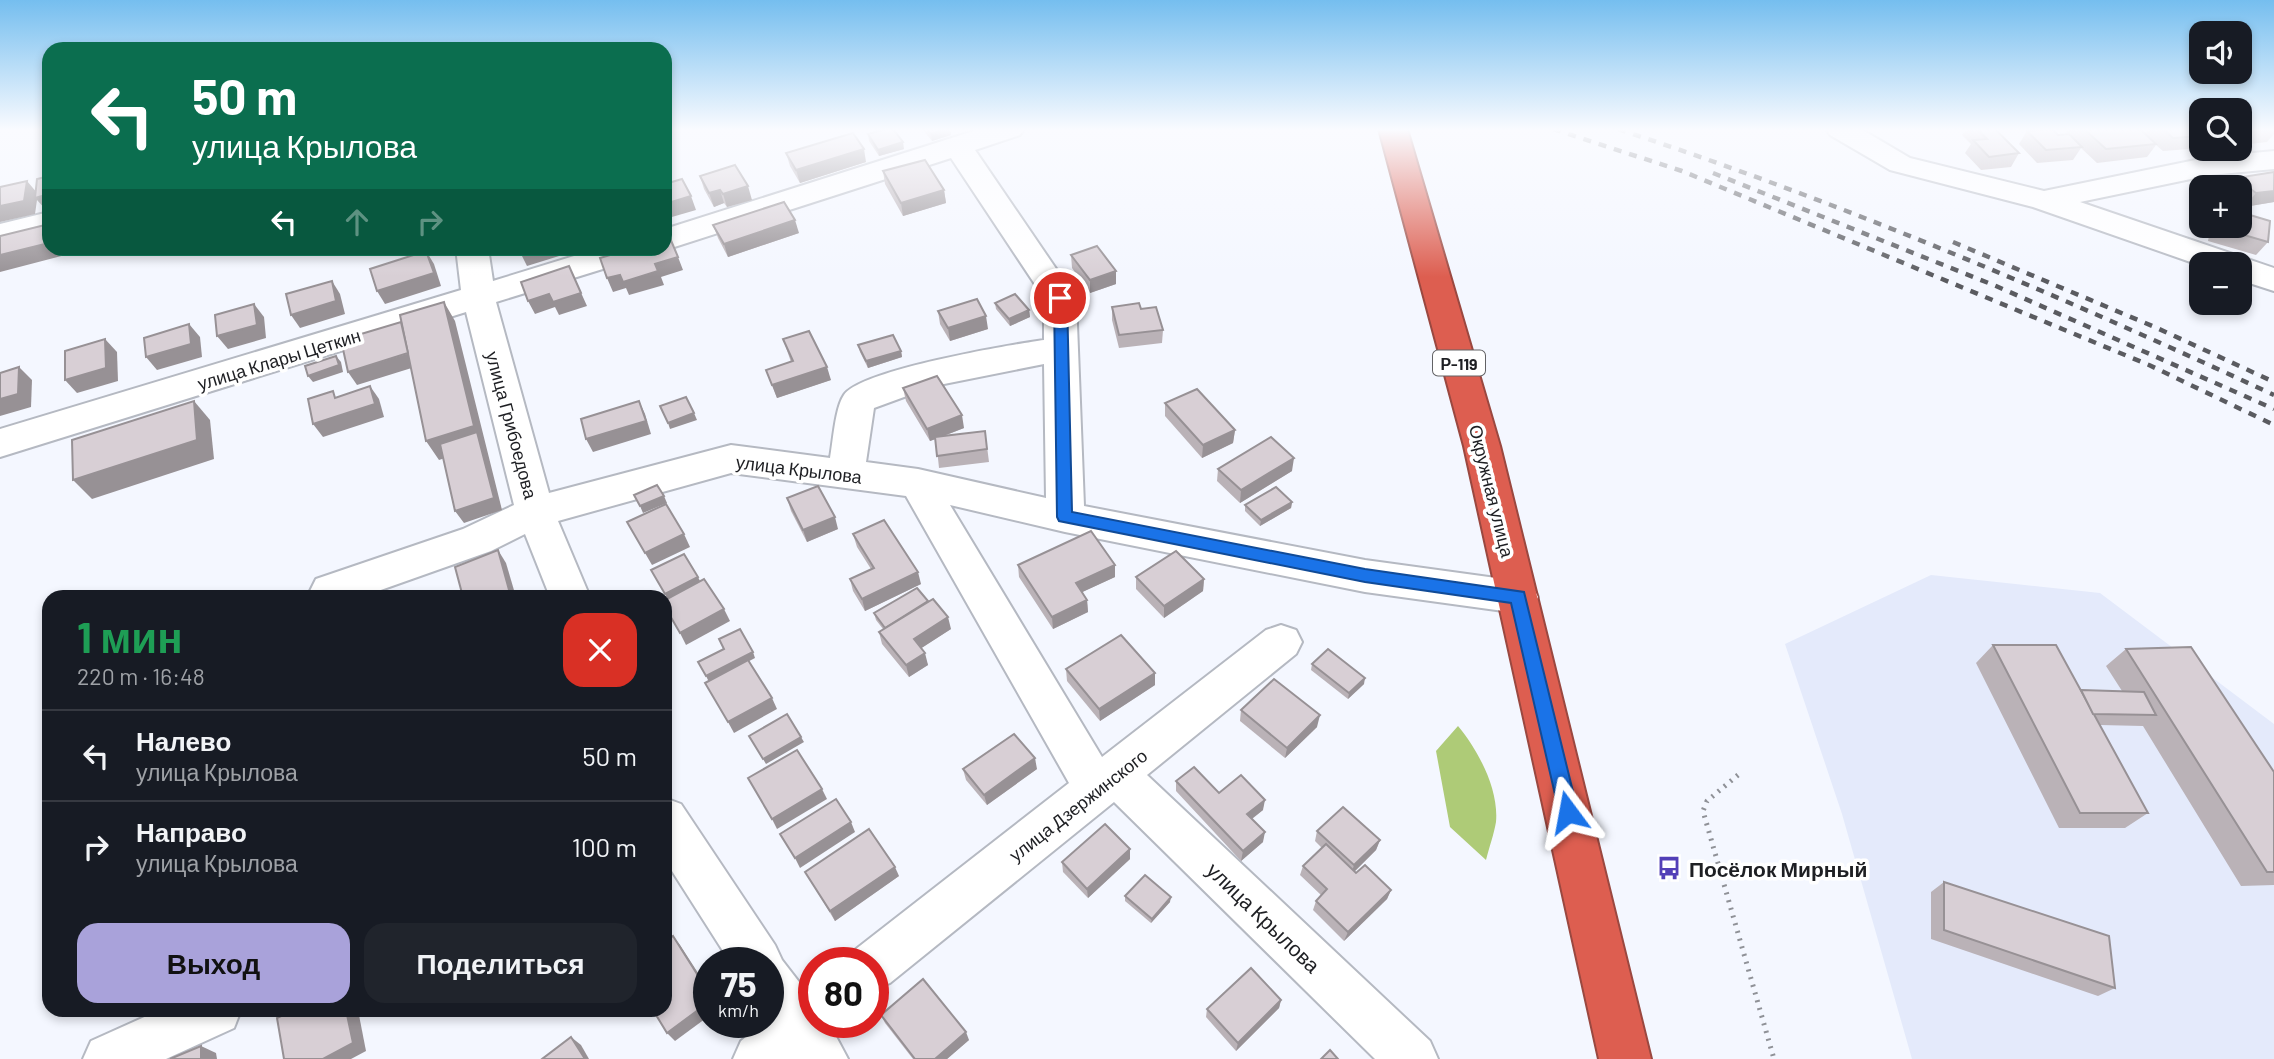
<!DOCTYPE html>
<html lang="ru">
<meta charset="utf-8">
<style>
body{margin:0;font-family:Barlow,sans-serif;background:#20242c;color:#f1f3f6;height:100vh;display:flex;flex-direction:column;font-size:26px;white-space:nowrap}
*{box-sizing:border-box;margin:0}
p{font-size:23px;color:#9ea1a6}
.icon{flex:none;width:38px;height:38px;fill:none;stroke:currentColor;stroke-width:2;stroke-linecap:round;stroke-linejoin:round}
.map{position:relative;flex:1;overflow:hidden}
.drawer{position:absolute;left:42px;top:590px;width:630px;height:427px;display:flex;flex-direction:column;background:#171b24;border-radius:21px;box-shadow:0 4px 10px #0003}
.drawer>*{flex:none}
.banner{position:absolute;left:42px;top:42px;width:630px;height:214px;border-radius:21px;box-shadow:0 4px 10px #0003;background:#0b6e4f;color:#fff;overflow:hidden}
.fabs{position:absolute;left:2189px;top:21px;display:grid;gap:14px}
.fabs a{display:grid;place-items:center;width:63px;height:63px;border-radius:14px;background:#171b24;box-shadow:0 4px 10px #0003;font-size:35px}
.speed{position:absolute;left:693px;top:947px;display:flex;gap:14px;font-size:35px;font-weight:700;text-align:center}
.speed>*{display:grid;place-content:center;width:91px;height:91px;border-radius:50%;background:#171b24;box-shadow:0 4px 10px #0003;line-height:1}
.speed small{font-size:18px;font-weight:400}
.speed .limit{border:10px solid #d22;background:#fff;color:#111}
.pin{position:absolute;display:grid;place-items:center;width:60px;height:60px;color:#fff;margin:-30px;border:4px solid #fff;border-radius:50%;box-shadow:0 2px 7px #0007}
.me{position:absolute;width:77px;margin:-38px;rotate:347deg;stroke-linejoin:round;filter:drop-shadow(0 0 5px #0008)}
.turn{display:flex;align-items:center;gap:24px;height:147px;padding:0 35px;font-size:32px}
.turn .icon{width:91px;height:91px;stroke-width:2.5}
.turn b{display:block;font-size:49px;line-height:60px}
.lanes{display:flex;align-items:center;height:66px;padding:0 35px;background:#0003;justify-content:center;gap:35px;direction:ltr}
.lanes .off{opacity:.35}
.round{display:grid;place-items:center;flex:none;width:74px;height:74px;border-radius:21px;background:#20242c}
.overview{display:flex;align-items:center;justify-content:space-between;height:119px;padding:0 35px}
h1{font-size:42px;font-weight:700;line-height:52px;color:#1e9e55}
.cta{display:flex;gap:14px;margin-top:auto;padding:14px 35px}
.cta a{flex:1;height:80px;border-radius:21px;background:#a9a2da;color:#111;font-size:28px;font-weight:700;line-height:80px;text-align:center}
.cta a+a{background:#20242c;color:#f1f3f6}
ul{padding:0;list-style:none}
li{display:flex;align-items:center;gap:21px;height:91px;padding:0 35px;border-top:2px solid #363941}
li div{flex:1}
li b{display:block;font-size:26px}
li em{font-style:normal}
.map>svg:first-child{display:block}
.built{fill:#e4eafb}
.forest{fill:#aecb77}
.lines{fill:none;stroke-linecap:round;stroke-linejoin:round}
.minor-casing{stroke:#b5b9c2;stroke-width:4}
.highway-casing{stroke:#9a4840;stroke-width:4}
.path{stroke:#8f9197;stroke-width:5;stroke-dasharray:2 6;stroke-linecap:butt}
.minor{fill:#fff;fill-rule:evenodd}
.highway{fill:#dd5e50;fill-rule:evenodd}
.rail{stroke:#5a5b60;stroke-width:4.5;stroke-dasharray:8 8;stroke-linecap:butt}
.wall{fill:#bab2b7}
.shaded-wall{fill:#979195}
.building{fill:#d8cfd5;stroke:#979195;stroke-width:2}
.route{fill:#1a73e8;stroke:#114b97;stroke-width:2}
.labels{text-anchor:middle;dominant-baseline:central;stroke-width:7;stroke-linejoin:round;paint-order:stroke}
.shield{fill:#fff;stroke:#626265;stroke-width:2}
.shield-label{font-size:16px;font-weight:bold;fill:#1e1f23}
.street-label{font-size:18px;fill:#1e1f23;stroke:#fff}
.near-poi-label{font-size:21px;font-weight:bold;fill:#1e1f23;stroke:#fff;text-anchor:start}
.near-street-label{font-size:21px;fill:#1e1f23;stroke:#fff}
</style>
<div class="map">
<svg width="2274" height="1059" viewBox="0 0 2274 1059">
<rect width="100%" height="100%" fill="#f4f7ff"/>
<polygon class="built" points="1931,575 2100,593 2274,724 2274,1059 1912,1059 1842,814 1785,644"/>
<path class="forest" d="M1458 726C1478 750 1499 789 1496 822 1494 834 1489 848 1486 860L1450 827 1436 751Z"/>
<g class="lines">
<g class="minor-casing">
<g id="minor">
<path d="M980 129H1024L1020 135 975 150 1076 298 1084 506 1365 560 1518 581 1532 585 1538 597 1532 609 1518 613 1365 592 1065 532 950 505 1102 757 1266 630 1281 625 1296 630 1302 642 1296 654 1147 775 1430 1041 1438 1059H1375L1114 802 890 983 873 990V962H850L856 949 1069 783 906 496 731 473 558 521 590 597H550L525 534 491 551 361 597H313L310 591 316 579 463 529 514 505 466 312 0 457V429L461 290 456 248H488L493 281 600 248H653L648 255 496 302 549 493 731 445 830 458C833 442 835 408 844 395 861 370 1009 345 1044 340V298L951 158 665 250 659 248H665V229ZM1044 364 1046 498 918 469 866 462 874 408 934 386Z"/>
<polygon points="1826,129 1861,129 1910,158 2044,191 2210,157 2274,151 2274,169 2210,175 2080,202 2274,268 2274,291 2240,280 2240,264 2202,266 2033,207 1890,170 1830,135"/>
<polygon points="49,212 49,232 0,244 0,224"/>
<polygon points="665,798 681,804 775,945 782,960 806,991 814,988 814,1022 835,1022 832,1029 848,1059 733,1059 741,1041 764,1022 768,1022 768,962 730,962 665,860"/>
<polygon points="160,1010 241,1010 234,1028 166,1059 83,1059 91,1041"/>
</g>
</g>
<g class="highway-casing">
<polygon id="highway" points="1379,129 1407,129 1500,446 1651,1059 1599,1059 1464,446"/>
</g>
<polyline class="path" points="1738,775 1707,801 1703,811 1774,1059"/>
<use href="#minor" class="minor"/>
<use href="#highway" class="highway"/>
<g class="rail">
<polyline points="1553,129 1682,171 2149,365 2274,425"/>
<path d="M1618 129C1843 203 2059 295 2274 395"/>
<polyline points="1713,173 1996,286 2274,409"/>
<polyline points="1953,242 2157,328 2274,382"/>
</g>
</g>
<g class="wall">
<polygon points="922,129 950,129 951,135 932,141"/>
<polygon points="1966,129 1995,129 2019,153 2011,167 1981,170 1965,153 1971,144 1962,135"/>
<polygon points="2068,129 2140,129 2145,133 2148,129 2202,129 2202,148 2163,151 2156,145 2147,157 2097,163 2081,148 2073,160 2037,163 2019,144 2027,131 2058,135 2066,134 2065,133"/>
<polygon points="2240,129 2274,129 2274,134 2267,142 2241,145 2240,145"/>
<polygon points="868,134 904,149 879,156 869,141"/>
<polygon points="786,153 866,162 800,183 790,166"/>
<polygon points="883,171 944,190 946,203 903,216 885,184"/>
<polygon points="2274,172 2274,202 2244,207 2240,203 2240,187 2229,187 2236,178"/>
<polygon points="700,176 752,200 727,207 724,203 714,207 704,189"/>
<polygon points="713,225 799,233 728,257 718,238"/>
<polygon points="2211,226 2240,226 2268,242 2256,255 2208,241"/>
<polygon points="1071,255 1116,284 1090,293 1072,268"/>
<polygon points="995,303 1029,310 1030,317 1010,326 996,309"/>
<polygon points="1112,307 1141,309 1163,330 1162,343 1119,348 1112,320"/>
<polygon points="938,311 988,329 950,341 940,324"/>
<polygon points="783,339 831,380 777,398 766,370 791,362"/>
<polygon points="858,345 901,351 902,357 868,368 860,352"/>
<polygon points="903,388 964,428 944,436 985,431 989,462 939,468 936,439 930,441 906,401"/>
<polygon points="1165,403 1235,430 1233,443 1202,458 1165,416"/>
<polygon points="1218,469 1292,471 1240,503 1217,481"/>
<polygon points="787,498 838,529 807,542 791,511"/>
<polygon points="1292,502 1291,508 1260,526 1245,511 1245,505"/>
<polygon points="853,534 921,584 865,611 853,591 850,579 871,569 857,547"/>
<polygon points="1018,565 1115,577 1082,592 1087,600 1088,612 1053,629 1019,577"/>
<polygon points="1136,577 1204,579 1203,591 1164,618 1136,589"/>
<polygon points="874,613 951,629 921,648 928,665 909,677 882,644 879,632 883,629 876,620"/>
<polygon points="1993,645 2081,690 2122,691 2106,666 2126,649 2274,772 2274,885 2241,886 2143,726 2100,725 2148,813 2125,828 2059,828 1976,663"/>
<polygon points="1312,664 1364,684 1348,699 1311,670"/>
<polygon points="1066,669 1155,673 1155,685 1100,721 1067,681"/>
<polygon points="1241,710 1317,727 1285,758 1240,721"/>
<polygon points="963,769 1037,769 987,805 966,780"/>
<polygon points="1176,781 1219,793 1263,810 1252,819 1263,842 1241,861 1176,791"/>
<polygon points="1317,831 1380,840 1376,850 1354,872 1391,890 1387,899 1344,941 1313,910 1316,901 1321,895 1300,875 1303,866 1322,848 1315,841"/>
<polygon points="1130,849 1130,859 1088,898 1063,872 1062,862"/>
<polygon points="805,872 899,876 835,921"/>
<polygon points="1944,882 2115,988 2098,996 1931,939 1931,892"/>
<polygon points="1125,896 1170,902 1151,923 1125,901"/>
<polygon points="1281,1000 1279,1008 1236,1051 1206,1017 1207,1009"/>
<polygon points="881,1015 969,1040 947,1059 913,1059 885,1023"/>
</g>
<g class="shaded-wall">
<polygon points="947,129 950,129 951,135 932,141 931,134"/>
<polygon points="903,142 904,149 879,156 878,150"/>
<polygon points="864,149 866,162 800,183 796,170"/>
<polygon points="27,181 38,194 49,194 49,210 47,211 37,200 35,214 0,222 0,206"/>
<polygon points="748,186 752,200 727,207 723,194"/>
<polygon points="720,190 724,203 714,207 709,193"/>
<polygon points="944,190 946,203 903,216 901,203"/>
<polygon points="2274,191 2274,202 2244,207 2256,193"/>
<polygon points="691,196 696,210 665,219 665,204"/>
<polygon points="795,220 799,233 728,257 724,244"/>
<polygon points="49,243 49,248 69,248 69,254 0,272 0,255"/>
<polygon points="534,248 571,248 572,252 527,266 520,252"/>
<polygon points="426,251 434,264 441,286 385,304 377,291"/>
<polygon points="678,257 683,270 661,277 664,285 629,295 626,288 613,292 607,278"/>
<polygon points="569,266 587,306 559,315 555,307 535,314 528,301"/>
<polygon points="1116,271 1116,284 1090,293 1090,280"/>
<polygon points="332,281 340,294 345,314 300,328 291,315"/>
<polygon points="444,302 455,321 502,510 464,523 455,511 481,446 439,460 426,441"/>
<polygon points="254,304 264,317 266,338 228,349 217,336"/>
<polygon points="1029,310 1030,317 1010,326 1009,319"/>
<polygon points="986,316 988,329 950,341 948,328"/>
<polygon points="189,324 200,337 202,357 157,370 146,357"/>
<polygon points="105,339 117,352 118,381 77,393 65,380"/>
<polygon points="901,351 902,357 868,368 866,361"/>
<polygon points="410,353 418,366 357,385 348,372"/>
<polygon points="336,356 341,362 343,372 313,382 308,376"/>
<polygon points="19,367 32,380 31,407 0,416 0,399"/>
<polygon points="827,367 831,380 777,398 772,385"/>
<polygon points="370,386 379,399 384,417 323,437 313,424"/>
<polygon points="194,401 210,420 214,459 92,499 73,480"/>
<polygon points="639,401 645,414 651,434 593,452 586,439"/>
<polygon points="694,413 697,420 670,429 668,423"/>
<polygon points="962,415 964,428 930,441 927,429"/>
<polygon points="1235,430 1233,443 1202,458 1203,445"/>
<polygon points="1294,458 1292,471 1240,503 1241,490"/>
<polygon points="664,496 667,503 643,513 640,506"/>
<polygon points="1292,502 1291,508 1260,526 1261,520"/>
<polygon points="835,517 838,529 807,542 803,530"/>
<polygon points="684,534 690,547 652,565 645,553"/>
<polygon points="498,550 506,563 516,597 511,597"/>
<polygon points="1115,565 1115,577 1076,595 1076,583"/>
<polygon points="918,572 921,584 865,611 862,599"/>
<polygon points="698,577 701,583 668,600 665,594"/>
<polygon points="1204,579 1203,591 1164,618 1164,606"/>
<polygon points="1087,600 1088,612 1053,629 1052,617"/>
<polygon points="724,609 730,621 686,645 680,633"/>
<polygon points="948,617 951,629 917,651 914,639"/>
<polygon points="753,652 755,658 709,682 706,676"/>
<polygon points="925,653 928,665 909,677 906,665"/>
<polygon points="1155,673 1155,685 1100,721 1099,709"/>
<polygon points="1365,678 1364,684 1348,699 1349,693"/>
<polygon points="772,698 777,709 734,733 728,722"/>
<polygon points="1320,715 1317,727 1285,758 1287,748"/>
<polygon points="801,737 804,742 766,764 763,759"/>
<polygon points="1035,758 1037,769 987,805 984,795"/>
<polygon points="822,789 827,799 777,829 772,819"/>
<polygon points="1265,800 1263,810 1245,824 1247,814"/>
<polygon points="851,822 855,832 800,868 795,858"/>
<polygon points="1265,832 1263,842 1241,861 1243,851"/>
<polygon points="1380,840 1376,850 1351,875 1354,865"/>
<polygon points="1130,849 1130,859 1088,898 1087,889"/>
<polygon points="895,867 899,876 835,921 830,911"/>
<polygon points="1391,890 1387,899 1344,941 1348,932"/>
<polygon points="1171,897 1170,902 1151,923 1152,919"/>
<polygon points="673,936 680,945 709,990 709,993"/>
<polygon points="1281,1000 1279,1008 1236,1051 1238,1043"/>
<polygon points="709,1002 709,1016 675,1041 667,1033"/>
<polygon points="346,1010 358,1010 366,1051 351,1059 323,1059"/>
<polygon points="966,1032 969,1040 947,1059 935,1059"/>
<polygon points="571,1037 581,1045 589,1059 585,1059"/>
<polygon points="201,1046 216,1053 217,1059 201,1059"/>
</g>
<g class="building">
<polygon points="886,129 893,129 903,142 878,150 868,134"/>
<polygon points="927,129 947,129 931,134"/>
<polygon points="1977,129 1995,129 2019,153 1989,157 1973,140 1987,139"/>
<polygon points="2052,129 2058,135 2069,134 2082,147 2046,150 2027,131"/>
<polygon points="2084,129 2140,129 2156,144 2106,149"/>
<polygon points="2163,129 2202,129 2202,136 2173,138"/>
<polygon points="2248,129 2274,129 2252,132"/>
<polygon points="853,133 864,149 796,170 786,153"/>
<polygon points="925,160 944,190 901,203 883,171"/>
<polygon points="735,165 748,186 723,194 720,190 709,193 700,176"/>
<polygon points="2274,172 2274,191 2256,193 2236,178"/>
<polygon points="49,176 49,194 35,198 37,179"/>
<polygon points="682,179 691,196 665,204 665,184"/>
<polygon points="27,181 24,201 0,206 0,187"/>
<polygon points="784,202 795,220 724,244 713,225"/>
<polygon points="2240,212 2270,221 2268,242 2220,228 2220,226 2240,226"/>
<polygon points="49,224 49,243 0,255 0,236"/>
<polygon points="670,238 678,257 655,264 658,271 623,282 620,275 607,278 600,258 634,248 665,248 665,239"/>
<polygon points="1097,246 1116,271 1090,280 1071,255"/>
<polygon points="519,248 534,248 520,252"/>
<polygon points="426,251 434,273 377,291 370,269"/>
<polygon points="569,266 581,293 553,302 549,294 528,301 521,282"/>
<polygon points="332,281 336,301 291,315 286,294"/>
<polygon points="1015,294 1029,310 1009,319 995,303"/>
<polygon points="977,299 986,316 948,328 938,311"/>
<polygon points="444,302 474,426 426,441 400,315"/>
<polygon points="1139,303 1141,309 1156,307 1163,330 1119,335 1112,307"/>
<polygon points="254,304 257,325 217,336 215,315"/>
<polygon points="401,322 408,353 348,372 341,340"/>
<polygon points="189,324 191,344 146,357 144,338"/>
<polygon points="809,331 827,367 772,385 766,370 793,361 783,339"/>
<polygon points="893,335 901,351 866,361 858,345"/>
<polygon points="105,339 106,368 65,380 65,351"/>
<polygon points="336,356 339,365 308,376 305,366"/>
<polygon points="19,367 18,394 0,399 0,373"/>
<polygon points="937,376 962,415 927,429 903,388"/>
<polygon points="370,386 375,404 313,424 308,399 333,391 335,398"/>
<polygon points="1197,389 1235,430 1203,445 1165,403"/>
<polygon points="686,397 694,413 668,423 660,406"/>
<polygon points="194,401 197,440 73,480 72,440"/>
<polygon points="639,401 646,421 586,439 581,419"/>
<polygon points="985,431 987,449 937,456 935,437"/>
<polygon points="477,432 494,498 455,511 440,444"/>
<polygon points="1271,437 1294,458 1241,490 1218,469"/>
<polygon points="657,485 664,496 640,506 634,495"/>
<polygon points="818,486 835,517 803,530 787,498"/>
<polygon points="1276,487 1292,502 1261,520 1245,505"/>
<polygon points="666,504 684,534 645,553 627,522"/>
<polygon points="884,520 918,572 862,599 850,579 874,568 853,534"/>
<polygon points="1091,531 1115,565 1076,583 1087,600 1052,617 1018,565"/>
<polygon points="498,550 511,597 463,597 455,567"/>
<polygon points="1176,551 1204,579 1164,606 1136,577"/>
<polygon points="684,554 698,577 665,594 651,570"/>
<polygon points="704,579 724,609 680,633 665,607 665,600"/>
<polygon points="917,588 928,601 885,628 874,613"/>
<polygon points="933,599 948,617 914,639 925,653 906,665 879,632"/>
<polygon points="740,629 753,652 706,676 698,662 724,649 719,639"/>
<polygon points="1121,635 1155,673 1099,709 1066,669"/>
<polygon points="1993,645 2056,645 2148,813 2080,813"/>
<polygon points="2191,647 2274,772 2274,872 2267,872 2126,649"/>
<polygon points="1328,649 1365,678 1349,693 1312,664"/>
<polygon points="748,660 772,698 728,722 705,683"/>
<polygon points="1274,679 1320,715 1287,748 1241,710"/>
<polygon points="2081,690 2144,692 2156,715 2093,714"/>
<polygon points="787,714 801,737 763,759 749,736"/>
<polygon points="1014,734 1035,758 984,795 963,769"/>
<polygon points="797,750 822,789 772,819 748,778"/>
<polygon points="1194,767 1219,793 1241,775 1265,800 1247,814 1265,832 1243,851 1176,781"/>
<polygon points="836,799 851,822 795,858 780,834"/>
<polygon points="1343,807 1380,840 1354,865 1317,831"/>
<polygon points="1105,824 1130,849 1087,889 1062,862"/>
<polygon points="869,829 895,867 830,911 805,872"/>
<polygon points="1326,844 1356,873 1365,865 1391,890 1348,932 1316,901 1327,889 1303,866"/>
<polygon points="1145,875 1171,897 1152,919 1125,896"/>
<polygon points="1944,882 2109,936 2115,988 1944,930"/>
<polygon points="673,936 709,993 709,1002 667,1033 653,1010 665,1010 665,942"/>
<polygon points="1251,968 1281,1000 1238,1043 1207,1009"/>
<polygon points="923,979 966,1032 935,1059 915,1059 881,1015"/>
<polygon points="294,1010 346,1010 353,1043 323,1059 284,1059 277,1018"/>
<polygon points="571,1037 585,1059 542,1059"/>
<polygon points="201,1046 201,1059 170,1059"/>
<polygon points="1330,1050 1338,1059 1321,1059"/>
</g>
<linearGradient id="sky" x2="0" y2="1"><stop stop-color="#75beef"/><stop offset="0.47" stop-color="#fafbff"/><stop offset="1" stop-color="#fafbff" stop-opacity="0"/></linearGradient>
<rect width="2274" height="277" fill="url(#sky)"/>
<polygon class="route" points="1060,294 1067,298 1072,512 1365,569 1524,592 1578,812 1575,818 1568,821 1562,818 1559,812 1511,603 1365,582 1059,521 1057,517 1054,298"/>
<defs>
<g id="bus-bare" transform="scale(1.89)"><path d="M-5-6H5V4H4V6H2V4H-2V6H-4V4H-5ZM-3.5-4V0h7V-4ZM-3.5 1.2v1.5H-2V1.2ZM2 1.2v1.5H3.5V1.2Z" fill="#523fb7" stroke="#fff" stroke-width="2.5" paint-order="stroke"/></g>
</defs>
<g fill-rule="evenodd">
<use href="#bus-bare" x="1669" y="868"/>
</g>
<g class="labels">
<rect class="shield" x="1433" y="350.5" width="52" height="25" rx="5"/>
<g class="shield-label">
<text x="1459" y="363">Р-119</text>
</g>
<g class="street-label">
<text transform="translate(279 359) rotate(-17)">улица Клары Цеткин</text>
<text transform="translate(512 425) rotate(75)">улица Грибоедова</text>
<text transform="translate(799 469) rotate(7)">улица Крылова</text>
<text transform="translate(1492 491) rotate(76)">Окружная улица</text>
<text transform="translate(1078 805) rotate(-38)">улица Дзержинского</text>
</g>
<g class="near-poi-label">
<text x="1689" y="868">Посёлок Мирный</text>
</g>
<g class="near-street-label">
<text transform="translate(1264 917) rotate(44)">улица Крылова</text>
</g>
</g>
</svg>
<div class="fabs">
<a><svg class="icon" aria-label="sound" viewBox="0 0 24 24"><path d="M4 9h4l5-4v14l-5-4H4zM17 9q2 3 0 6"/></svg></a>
<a><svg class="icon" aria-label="search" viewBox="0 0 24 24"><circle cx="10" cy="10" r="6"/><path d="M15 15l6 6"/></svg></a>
<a>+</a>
<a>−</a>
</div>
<div class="speed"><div>75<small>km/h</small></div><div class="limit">80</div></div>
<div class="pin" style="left:1060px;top:298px;background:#d93025"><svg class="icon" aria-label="arrive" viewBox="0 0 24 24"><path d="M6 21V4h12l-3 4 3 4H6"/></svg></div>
<svg class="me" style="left:1568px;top:812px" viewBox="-20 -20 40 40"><path d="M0-17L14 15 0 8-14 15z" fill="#1a73e8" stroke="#fff" stroke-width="4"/></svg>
<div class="banner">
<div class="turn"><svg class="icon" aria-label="left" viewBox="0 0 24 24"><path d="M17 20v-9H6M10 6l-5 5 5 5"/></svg><div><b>50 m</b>улица Крылова</div></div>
<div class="lanes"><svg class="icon" aria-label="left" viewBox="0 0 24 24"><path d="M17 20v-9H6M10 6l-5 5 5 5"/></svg><svg class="icon off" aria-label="ahead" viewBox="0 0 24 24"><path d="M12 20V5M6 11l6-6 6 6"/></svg><svg class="icon off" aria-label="right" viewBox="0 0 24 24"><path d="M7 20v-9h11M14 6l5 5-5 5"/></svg></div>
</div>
<section class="drawer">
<div class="overview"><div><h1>1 мин</h1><p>220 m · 16:48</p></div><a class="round" style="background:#d93025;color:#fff"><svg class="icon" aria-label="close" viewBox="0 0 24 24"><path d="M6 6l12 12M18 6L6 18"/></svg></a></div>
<ul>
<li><svg class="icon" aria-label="left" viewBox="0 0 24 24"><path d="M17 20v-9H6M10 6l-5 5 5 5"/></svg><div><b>Налево</b><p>улица Крылова</p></div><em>50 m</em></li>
<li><svg class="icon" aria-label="right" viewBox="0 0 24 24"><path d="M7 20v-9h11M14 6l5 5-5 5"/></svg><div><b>Направо</b><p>улица Крылова</p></div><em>100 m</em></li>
</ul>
<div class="cta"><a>Выход</a><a>Поделиться</a></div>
</section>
</div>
